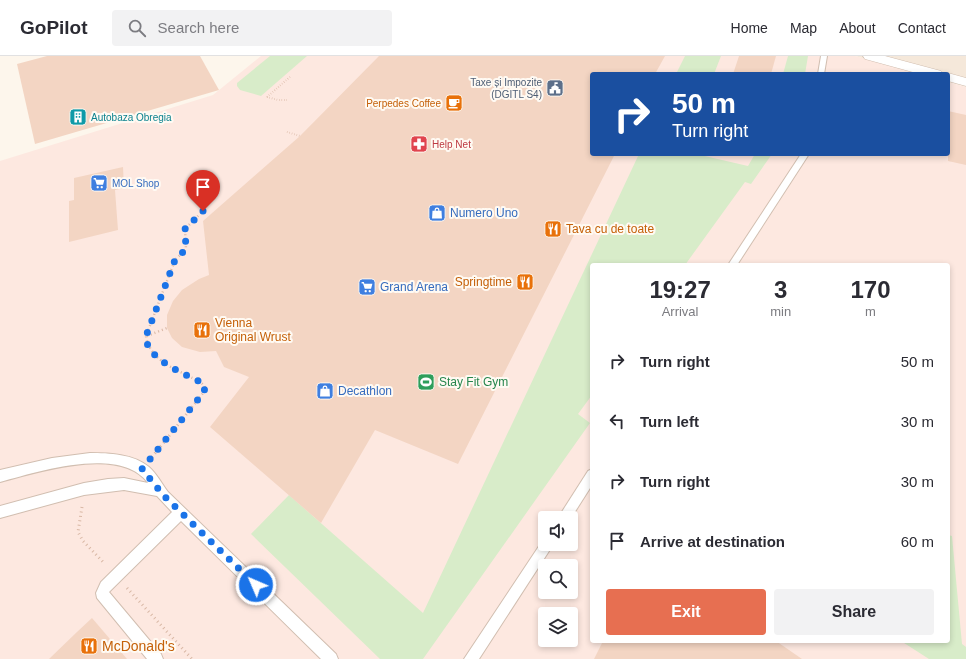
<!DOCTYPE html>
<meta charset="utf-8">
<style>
body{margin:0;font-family:Arial,sans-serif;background:#f2f2f3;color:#2b2b33;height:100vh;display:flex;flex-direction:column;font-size:15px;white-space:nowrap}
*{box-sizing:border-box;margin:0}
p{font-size:13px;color:#7c7c81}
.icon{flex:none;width:22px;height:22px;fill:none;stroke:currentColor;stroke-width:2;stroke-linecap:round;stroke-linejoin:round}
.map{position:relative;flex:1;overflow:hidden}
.panel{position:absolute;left:590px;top:207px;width:360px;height:380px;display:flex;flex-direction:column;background:#fff;border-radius:4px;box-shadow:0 2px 6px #0003}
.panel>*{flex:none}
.banner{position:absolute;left:590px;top:16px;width:360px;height:84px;border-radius:4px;box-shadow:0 2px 6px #0003;background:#1a4fa0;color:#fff;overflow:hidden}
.tools{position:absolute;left:538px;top:455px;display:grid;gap:8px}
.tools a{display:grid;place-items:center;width:40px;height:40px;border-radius:4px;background:#fff;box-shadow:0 2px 6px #0003;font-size:20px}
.pin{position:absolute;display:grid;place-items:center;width:34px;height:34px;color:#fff;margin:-41px -17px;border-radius:50% 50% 50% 0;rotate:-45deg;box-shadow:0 0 4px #0007}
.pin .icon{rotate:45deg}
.me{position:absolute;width:44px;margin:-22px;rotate:315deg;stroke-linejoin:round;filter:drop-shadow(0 0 3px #0008)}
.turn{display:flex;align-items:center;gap:14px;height:84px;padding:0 16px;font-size:18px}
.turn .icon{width:52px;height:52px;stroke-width:2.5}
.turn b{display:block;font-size:28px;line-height:34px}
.eta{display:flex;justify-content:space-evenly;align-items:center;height:68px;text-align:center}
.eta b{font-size:24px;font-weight:700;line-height:28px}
.primary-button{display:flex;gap:8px;margin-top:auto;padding:8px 16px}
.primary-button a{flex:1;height:46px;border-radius:4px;background:#e76f51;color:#fff;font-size:16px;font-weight:700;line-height:46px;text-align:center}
.primary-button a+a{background:#f2f2f3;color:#2b2b33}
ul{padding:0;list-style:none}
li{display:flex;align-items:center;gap:12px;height:60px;padding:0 16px}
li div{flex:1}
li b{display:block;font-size:15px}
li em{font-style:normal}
header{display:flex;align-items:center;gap:24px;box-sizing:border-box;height:56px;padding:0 20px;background:#fff;border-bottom:1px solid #e1e1e2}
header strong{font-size:19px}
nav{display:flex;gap:22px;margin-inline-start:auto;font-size:14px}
.search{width:280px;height:36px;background:#f2f2f3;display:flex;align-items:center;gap:10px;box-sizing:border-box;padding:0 14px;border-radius:4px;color:#7c7c81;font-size:15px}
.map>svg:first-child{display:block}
.residential{fill:#f5e8da}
.commercial{fill:#fde8e0;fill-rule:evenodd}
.green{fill:#d8ecc9}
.building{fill:#f3d5c3}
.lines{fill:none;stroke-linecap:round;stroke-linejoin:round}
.lane-casing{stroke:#d1beb0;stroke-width:2}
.street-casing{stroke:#d1beb0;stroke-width:1}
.path-far2{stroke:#d9b8a5;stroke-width:2;stroke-dasharray:0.5 2;stroke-linecap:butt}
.path-far1{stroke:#d9b8a5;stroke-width:2.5;stroke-dasharray:1 3;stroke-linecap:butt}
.path{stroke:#d9b8a5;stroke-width:3;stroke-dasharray:1 3.5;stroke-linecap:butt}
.lane{fill:#fff;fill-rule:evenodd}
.street{fill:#fff;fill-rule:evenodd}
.route{stroke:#1a73e8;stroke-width:7;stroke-dasharray:0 12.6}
.labels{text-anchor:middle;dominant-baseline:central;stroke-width:4;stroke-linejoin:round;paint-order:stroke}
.far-service-label{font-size:10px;fill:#4e5e75;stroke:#fffaf3;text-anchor:end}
.far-food-label{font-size:10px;fill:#c56008;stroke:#fffaf3;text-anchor:end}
.far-culture-label{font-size:10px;fill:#0d838f;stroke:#fffaf3;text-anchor:start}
.far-health-label{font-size:10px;fill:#be3a42;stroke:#fffaf3;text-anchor:start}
.far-shop-label{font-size:10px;fill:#366cbe;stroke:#fffaf3;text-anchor:start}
.shop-label{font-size:12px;fill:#366cbe;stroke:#fffaf3;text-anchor:start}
.food-label{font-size:12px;fill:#c56008;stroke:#fffaf3;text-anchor:start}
.leisure-label{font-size:12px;fill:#27864d;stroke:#fffaf3;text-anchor:start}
.near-food-label{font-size:14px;fill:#c56008;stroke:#fffaf3;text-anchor:start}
</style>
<header>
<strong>GoPilot</strong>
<div class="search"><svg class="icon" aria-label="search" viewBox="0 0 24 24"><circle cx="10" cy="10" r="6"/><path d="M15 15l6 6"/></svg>Search here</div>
<nav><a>Home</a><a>Map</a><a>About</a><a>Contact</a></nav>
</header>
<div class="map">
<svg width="966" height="603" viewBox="0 0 966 603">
<rect width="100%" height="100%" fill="#fdf6ec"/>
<polygon class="residential" points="855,0 966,0 966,31 948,26 948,18 920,18"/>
<path class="commercial" d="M261 0H855L920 18H592V98H948V26L966 31V603H0V105L213 39ZM592 209H948V585H592ZM545 462H571V488H545ZM545 510H571V536H545ZM545 558H571V584H545Z"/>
<g class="green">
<polygon points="270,0 307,0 261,40 240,34 237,30 237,27"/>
<polygon points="685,0 721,0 714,18 676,18"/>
<polygon points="788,0 808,0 805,18 783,18"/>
<polygon points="639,98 696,98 748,110 755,98 772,98 751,128 745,126 685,209 592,209 592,339 578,358 590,367 423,603 380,603 251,478 289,439 423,557"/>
<polygon points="948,479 952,480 962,588 966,591 966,603 929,603 901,585 948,585"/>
</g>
<g class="building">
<polygon points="47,0 200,0 219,34 35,88 17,8"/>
<polygon points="379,0 665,0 655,18 592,18 592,98 615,98 458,408 375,374 321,467 210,371 249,321 224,311 216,295 200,296 182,291 172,282 167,272 167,259 173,245 182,234 199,223 209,219 203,165 300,80"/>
<polygon points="739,0 776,0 771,18 733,18"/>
<polygon points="948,55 966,59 966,109 948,105"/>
<polygon points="123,111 124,132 115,134 118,174 69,186 69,145 74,144 74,122"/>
<polygon points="92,562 127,603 49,603 77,576"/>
<polygon points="603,585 776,585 802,603 594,603"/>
</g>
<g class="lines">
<g class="lane-casing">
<g id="lane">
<polygon points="821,0 827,0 824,18 818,18"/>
<polygon points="801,98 809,98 737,209 728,209"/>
<path d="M90 397C109 397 134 398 149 411 157 418 162 428 168 436L336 598 338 603H321L181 465 109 536 161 598 163 603H147L97 542 96 537 101 526 172 456 157 440 124 434 84 439 0 462V450L84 427 108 423 124 422 148 427C120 389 38 416 0 426V414L52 402Z"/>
<polygon points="592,413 592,429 571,462 558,462 588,415"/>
<polygon points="545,483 545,488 553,488 551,492 479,603 464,603 543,484"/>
</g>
</g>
<g class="street-casing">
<g id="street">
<polygon points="863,0 885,0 941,15 943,18 920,18 865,3"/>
<polygon points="948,17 966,22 966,30 948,25 948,18 943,18"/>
</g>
</g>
<g class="path-far2">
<polyline points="267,41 291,20"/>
<polyline points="267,41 278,44 287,44"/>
<polyline points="287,76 300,80"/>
</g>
<g class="path-far1">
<polyline points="147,280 167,272"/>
<path d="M192 351 204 336 205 331C201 325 193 323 187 319 169 311 149 301 146 280L175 204 186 193 185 173 203 155"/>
</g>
<g class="path">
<polyline points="152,401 193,350"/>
<polyline points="82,451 78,476 83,485 105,508"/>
<polyline points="127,532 192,603"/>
</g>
<use href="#lane" class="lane"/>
<use href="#street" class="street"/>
</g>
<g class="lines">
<path class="route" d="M203 155 185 173 186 193 175 204 146 280C145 303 184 317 202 327L205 331 204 336 142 413 164 440 256 529"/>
</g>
<defs>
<g id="civic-square" transform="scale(0.9)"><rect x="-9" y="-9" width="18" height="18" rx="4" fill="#5c6f8a" stroke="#fffaf3"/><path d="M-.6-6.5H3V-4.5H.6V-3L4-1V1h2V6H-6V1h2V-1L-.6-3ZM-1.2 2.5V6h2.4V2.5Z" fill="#fff"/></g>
<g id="cafe-square" transform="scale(0.9)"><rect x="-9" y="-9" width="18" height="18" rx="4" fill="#e8710a" stroke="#fffaf3"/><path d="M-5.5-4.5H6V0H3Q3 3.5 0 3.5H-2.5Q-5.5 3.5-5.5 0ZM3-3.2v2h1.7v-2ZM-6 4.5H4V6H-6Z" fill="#fff"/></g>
<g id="building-square" transform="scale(0.9)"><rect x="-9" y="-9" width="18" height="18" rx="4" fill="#0f9aa8" stroke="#fffaf3"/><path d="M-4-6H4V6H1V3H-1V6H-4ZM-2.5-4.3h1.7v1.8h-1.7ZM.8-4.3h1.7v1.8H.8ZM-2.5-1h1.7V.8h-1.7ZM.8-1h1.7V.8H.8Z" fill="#fff"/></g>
<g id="pharmacy-square" transform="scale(0.9)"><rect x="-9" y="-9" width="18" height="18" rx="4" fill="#e0444e" stroke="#fffaf3"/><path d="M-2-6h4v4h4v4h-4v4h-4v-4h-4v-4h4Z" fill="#fff"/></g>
<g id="supermarket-square" transform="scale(0.9)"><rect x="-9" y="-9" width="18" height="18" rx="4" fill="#3f7fe0" stroke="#fffaf3"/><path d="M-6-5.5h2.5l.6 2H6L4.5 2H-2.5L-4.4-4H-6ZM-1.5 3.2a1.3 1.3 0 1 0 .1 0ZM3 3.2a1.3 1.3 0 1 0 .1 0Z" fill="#fff"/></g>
<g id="shop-square" transform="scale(0.9)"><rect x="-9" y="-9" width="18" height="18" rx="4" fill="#3f7fe0" stroke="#fffaf3"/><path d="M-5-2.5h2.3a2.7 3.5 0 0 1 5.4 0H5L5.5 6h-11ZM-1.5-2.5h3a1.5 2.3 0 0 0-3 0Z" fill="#fff"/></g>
<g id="restaurant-square" transform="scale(0.9)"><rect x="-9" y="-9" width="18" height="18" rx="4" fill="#e8710a" stroke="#fffaf3"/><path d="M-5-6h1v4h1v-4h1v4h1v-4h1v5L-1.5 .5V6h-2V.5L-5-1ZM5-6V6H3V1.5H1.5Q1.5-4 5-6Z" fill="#fff"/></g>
<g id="stadium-square" transform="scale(0.9)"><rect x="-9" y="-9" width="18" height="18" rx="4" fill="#2e9e5b" stroke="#fffaf3"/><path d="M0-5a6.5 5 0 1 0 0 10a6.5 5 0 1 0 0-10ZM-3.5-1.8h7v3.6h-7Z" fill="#fff"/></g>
</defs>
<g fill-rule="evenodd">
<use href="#civic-square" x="555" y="32"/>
<use href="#cafe-square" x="454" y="47"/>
<use href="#building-square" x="78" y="61"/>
<use href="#pharmacy-square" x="419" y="88"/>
<use href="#supermarket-square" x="99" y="127"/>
<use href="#shop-square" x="437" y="157"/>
<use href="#restaurant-square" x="553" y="173"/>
<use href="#restaurant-square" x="525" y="226"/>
<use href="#supermarket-square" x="367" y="231"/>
<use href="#restaurant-square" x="202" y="274"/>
<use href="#stadium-square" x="426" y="326"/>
<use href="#shop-square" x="325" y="335"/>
<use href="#restaurant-square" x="89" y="590"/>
</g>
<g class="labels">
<g class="far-service-label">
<text x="542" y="26">Taxe și Impozite<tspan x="542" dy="12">(DGITL S4)</tspan></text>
</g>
<g class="far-food-label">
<text x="441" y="47">Perpedes Coffee</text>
</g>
<g class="far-culture-label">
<text x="91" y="61">Autobaza Obregia</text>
</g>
<g class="far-health-label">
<text x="432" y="88">Help Net</text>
</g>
<g class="far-shop-label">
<text x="112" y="127">MOL Shop</text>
</g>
<g class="shop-label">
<text x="450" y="157">Numero Uno</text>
<text x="380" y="231">Grand Arena</text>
<text x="338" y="335">Decathlon</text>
</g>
<g class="food-label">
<text x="566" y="173">Tava cu de toate</text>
<text x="512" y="226" text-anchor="end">Springtime</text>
<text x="215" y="267">Vienna<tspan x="215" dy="14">Original Wrust</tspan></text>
</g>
<g class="leisure-label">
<text x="439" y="326">Stay Fit Gym</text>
</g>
<g class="near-food-label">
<text x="102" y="590">McDonald's</text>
</g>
</g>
</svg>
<div class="tools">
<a><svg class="icon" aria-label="sound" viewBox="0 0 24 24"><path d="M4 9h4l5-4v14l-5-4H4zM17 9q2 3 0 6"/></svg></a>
<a><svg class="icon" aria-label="search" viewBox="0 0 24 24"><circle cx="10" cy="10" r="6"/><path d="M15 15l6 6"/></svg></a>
<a><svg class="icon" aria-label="layers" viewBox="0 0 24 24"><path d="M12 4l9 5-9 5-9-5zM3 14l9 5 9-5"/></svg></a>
</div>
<div class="pin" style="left:203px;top:155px;background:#d93025"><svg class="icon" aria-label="arrive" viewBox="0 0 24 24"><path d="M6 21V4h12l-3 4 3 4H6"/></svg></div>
<svg class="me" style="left:256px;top:529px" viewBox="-20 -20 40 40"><circle r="17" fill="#1a73e8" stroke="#fff" stroke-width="3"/><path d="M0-11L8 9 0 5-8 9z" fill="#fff"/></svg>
<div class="banner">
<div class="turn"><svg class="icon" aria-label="right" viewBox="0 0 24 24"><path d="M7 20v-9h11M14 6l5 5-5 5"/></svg><div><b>50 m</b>Turn right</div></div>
</div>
<section class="panel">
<div class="eta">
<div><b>19:27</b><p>Arrival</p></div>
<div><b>3</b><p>min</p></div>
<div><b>170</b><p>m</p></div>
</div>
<ul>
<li><svg class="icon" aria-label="right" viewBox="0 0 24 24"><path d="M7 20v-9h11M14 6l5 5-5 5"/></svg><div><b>Turn right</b></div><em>50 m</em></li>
<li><svg class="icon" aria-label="left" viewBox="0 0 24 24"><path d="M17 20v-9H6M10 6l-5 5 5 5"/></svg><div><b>Turn left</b></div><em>30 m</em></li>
<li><svg class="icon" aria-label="right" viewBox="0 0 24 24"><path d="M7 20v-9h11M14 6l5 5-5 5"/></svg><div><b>Turn right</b></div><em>30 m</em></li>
<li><svg class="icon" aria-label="arrive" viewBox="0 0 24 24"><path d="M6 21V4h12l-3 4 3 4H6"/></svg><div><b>Arrive at destination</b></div><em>60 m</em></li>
</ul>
<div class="primary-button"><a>Exit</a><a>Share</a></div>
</section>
</div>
